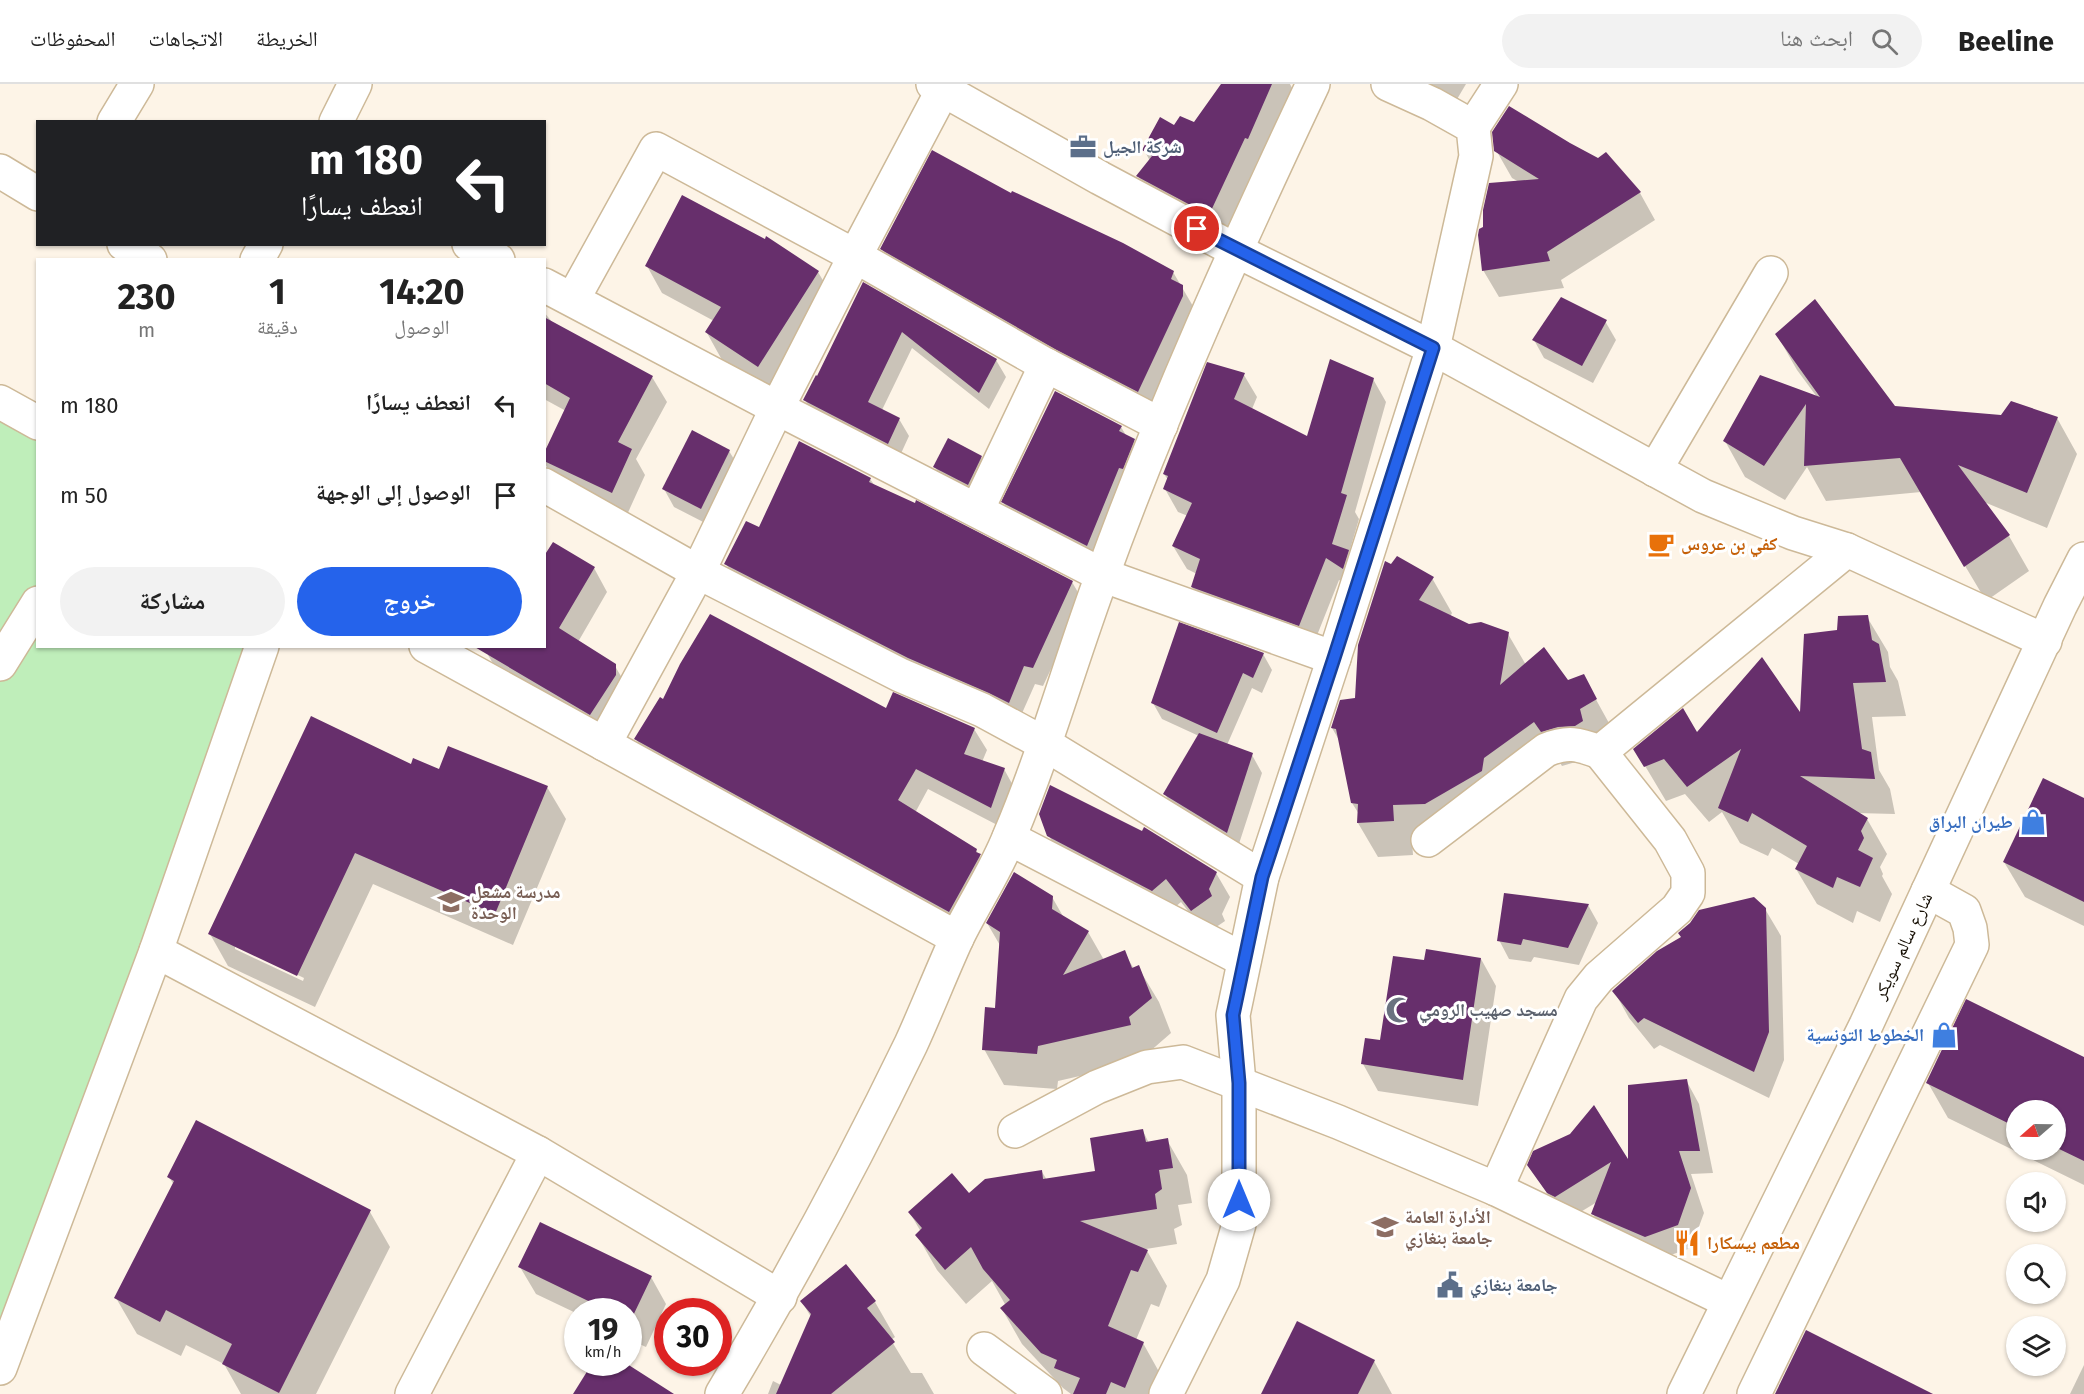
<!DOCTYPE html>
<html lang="ar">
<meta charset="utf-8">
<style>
body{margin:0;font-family:"Fira Sans","Noto Naskh Arabic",sans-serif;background:#f2f2f2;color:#222;direction:rtl;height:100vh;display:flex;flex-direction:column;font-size:22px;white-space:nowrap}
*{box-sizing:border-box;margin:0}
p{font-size:20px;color:#767676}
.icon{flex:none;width:33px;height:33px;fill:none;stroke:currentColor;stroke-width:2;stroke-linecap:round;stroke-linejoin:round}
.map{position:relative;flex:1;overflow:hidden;direction:ltr}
.sheet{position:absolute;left:36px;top:174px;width:510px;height:390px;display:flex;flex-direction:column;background:#fff;border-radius:0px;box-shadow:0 2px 4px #0004;direction:rtl}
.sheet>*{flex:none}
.guide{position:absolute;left:36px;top:36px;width:510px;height:126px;border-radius:0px;box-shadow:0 2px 4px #0004;direction:rtl;background:#202124;color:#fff;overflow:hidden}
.needle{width:39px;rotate:250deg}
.buttons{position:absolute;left:2006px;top:1016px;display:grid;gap:12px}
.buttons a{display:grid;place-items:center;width:60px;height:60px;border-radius:50%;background:#fff;box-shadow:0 2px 4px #0004;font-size:30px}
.speed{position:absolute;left:564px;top:1214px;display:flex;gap:12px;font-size:30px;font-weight:700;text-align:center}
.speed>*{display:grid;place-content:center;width:78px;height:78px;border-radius:50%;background:#fff;box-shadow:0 2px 4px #0004;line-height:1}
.speed small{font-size:15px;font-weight:400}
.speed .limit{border:9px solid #d22;background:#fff;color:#111}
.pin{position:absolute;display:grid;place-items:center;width:51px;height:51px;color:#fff;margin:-26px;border:3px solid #fff;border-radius:50%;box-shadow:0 2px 6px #0007}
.me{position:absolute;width:66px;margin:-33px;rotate:0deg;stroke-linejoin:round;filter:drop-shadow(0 0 4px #0008)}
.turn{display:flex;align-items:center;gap:21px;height:126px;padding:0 24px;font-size:27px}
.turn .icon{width:78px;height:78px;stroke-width:2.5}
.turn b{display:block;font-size:42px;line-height:51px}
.eta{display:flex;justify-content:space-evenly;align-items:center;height:102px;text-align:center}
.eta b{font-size:36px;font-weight:700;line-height:42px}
.action{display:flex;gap:12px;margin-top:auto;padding:12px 24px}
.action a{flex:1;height:69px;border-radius:36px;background:#2563eb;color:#fff;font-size:24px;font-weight:700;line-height:69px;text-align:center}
.action a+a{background:#f2f2f2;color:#222}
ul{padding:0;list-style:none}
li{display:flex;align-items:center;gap:18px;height:90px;padding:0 24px}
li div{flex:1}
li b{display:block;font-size:22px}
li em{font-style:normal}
header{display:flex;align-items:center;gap:36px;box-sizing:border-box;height:84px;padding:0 30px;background:#fff;border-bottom:2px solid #e0e0e0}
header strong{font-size:28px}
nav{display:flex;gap:33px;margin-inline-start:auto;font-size:21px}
.search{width:420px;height:54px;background:#f2f2f2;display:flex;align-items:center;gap:15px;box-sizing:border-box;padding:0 21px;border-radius:33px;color:#767676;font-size:22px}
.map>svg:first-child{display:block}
.green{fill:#bfeeba}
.shadow{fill:#0003;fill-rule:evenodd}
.building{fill:#672f6c}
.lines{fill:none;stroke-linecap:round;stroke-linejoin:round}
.minor-casing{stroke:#cdb998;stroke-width:36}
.minor{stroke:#fff;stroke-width:33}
.route-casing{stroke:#184099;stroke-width:15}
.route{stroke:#2563eb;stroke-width:10}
.labels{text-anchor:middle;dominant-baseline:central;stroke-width:6;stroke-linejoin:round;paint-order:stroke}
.service-label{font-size:18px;font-weight:bold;fill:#4e5e75;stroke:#fff;text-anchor:start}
.food-label{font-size:18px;font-weight:bold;fill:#c56008;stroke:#fff;text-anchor:start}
.shop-label{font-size:18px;font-weight:bold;fill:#366cbe;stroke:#fff;text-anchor:end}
.education-label{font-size:18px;font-weight:bold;fill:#785e54;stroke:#fff;text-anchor:start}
.street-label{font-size:18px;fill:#160f04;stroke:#fff}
.worship-label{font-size:18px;font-weight:bold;fill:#5b616d;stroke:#fff;text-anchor:start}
</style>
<header>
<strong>Beeline</strong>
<div class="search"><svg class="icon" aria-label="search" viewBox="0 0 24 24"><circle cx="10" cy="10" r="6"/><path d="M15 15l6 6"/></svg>ابحث هنا</div>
<nav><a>الخريطة</a><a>الاتجاهات</a><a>المحفوظات</a></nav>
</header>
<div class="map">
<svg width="2084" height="1310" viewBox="0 0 2084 1310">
<rect width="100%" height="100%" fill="#fdf4e7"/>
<g class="green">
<polygon points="0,321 38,342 37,514 0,576"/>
<polygon points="37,525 38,562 258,563 0,1277 0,588"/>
</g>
<g class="shadow">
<polygon points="1223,0 1290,0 1293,6 1261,78 1258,76 1223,153 1152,116 1138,92 1150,77 1144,66 1174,43 1194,40"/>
<polygon points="1407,0 1466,0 1453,22"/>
<polygon points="1496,66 1640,109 1655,136 1561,196 1564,204 1499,213 1483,186 1485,143 1519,98 1512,94"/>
<polygon points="1012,111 1173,188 1197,229 1153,333 897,191 882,165"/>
<polygon points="647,182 818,188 834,215 774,309 722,276 707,249 714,237 662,209"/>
<polygon points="864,200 996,276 1006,293 989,325 912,264 882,326 899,335 909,352 898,376 815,333 805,316 818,294"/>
<polygon points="544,228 552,238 652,293 667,318 636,375 645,391 626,433 557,401 544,378 544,373 566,327 544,315"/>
<polygon points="1605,237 1616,256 1593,299 1544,274 1534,256"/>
<polygon points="1777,251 1894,323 2002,332 2057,334 2077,370 2047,444 1984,418 2009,452 2029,487 1986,517 1921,408 1826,417 1807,383 1785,416 1745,393 1725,357 1817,313 1797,286"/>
<polygon points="1244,291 1257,313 1252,325 1308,354 1373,295 1386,318 1355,428 1359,435 1349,469 1361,490 1356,507 1339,496 1312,564 1206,526 1192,503 1197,490 1187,485 1173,462 1188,432 1178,428 1165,405 1168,396 1164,390"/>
<polygon points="1121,343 1127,353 1134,356 1149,383 1103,488 1019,445 1003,418"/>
<polygon points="729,367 740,385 711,442 674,423 664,405"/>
<polygon points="981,373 991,392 978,418 945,401 935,383"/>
<polygon points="870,395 875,402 1072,498 1083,517 1043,602 1035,600 1019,636 737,498 726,480"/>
<polygon points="594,484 607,508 578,558 615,582 629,606 604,654 502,595 488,571 544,562"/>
<polygon points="1432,494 1452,529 1450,533 1468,542 1508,550 1526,581 1567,598 1583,592 1615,650 1579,677 1562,682 1555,671 1503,709 1501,722 1445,754 1412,756 1413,771 1378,773 1358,739 1359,730 1352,719 1339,656 1332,644 1357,616"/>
<polygon points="1867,533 1888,568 1890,583 1898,597 1906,632 1872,633 1879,686 1890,705 1895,730 1856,729 1867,735 1887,770 1880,783 1883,790 1882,792 1892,810 1880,838 1857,827 1853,839 1817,820 1796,785 1799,780 1772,764 1768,772 1740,759 1722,728 1709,738 1685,710 1666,717 1635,665 1697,650 1802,632 1838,547"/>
<polygon points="1263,570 1272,586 1262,609 1252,604 1227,661 1252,671 1262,689 1237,766 1175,729 1165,710 1199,652 1162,635 1153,619"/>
<polygon points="664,617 887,626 974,645 987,666 982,678 1004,685 1016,707 1003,744 928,705 915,729 976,766 992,793 962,849 648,677 636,655"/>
<path d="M440 687 547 703 566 735 513 861 373 800 315 923 228 882 210 850ZM235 861 304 894 303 897 235 865Z"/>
<polygon points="2084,716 2084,842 2025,813 2004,778"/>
<polygon points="1049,752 1216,789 1230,813 1222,830 1225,837 1206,850 1181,818 1166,831 1063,777"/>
<polygon points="1052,813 1064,834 1088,848 1104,876 1124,868 1134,885 1138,883 1159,918 1171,949 1148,969 1150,976 1058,997 1057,1005 1004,1001 984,965 996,925 1001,863 987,839"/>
<polygon points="1588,821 1598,839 1579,881 1534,873 1531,878 1509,875 1499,856"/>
<polygon points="1765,825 1781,852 1784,976 1769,1014 1660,961 1654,965 1629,934 1614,907"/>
<polygon points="1481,875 1496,902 1478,1022 1378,1007 1363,980 1382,958 1425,878"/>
<path d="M2084 975V1101L1948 1034 1928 999ZM2016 1026H2055V1065H2016Z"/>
<polygon points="1686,996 1699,1020 1713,1089 1691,1090 1704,1129 1691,1164 1659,1175 1606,1153 1593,1130 1597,1118 1569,1135 1562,1132 1529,1081 1571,1051 1629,1081"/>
<polygon points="1143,1047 1149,1059 1167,1056 1187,1091 1192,1119 1178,1121 1182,1141 1174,1145 1177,1160 1146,1165 1167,1202 1159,1223 1151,1220 1136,1256 1143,1259 1163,1295 1157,1310 1071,1310 1063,1304 1022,1260 1002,1225 1006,1222 992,1197 966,1220 937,1186 917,1151 921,1148 910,1129 1042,1088 1047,1096 1097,1088"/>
<polygon points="169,1093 370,1128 390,1163 316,1310 241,1310 224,1280 186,1261 181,1272 137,1250 116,1214 174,1101"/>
<polygon points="520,1183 651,1193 666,1220 646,1263 628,1255 628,1227 578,1227 578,1230 536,1210"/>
<polygon points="802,1218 875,1218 895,1253 891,1256 911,1289 922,1289 934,1310 768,1310 773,1297 781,1301 811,1233"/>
<polygon points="1374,1277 1392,1310 1263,1310"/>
<polygon points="2084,1281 2084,1310 2070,1310"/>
</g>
<g class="building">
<polygon points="1221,0 1272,0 1248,55 1245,54 1209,131 1136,92 1152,72 1142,66 1160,33 1174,41 1180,32 1194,38"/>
<polygon points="1509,22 1570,59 1598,74 1606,68 1641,108 1547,168 1550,177 1482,187 1478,151 1479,145 1483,143 1483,126 1489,99 1539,95 1494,67 1492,48"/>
<polygon points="932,66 1011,109 1012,107 1123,159 1174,187 1171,195 1183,201 1183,212 1138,308 1055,265 880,165"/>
<polygon points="682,111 765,155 766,152 819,187 758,283 705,248 721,223 645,182"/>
<polygon points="863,198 997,275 979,309 902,248 868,318 900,334 888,360 803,316 816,291 817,292"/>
<polygon points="1561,213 1607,236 1582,282 1532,256"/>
<polygon points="1815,215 1895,322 2001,331 2011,317 2058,333 2027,409 1958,381 2010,451 1964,483 1900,374 1804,382 1806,320 1764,382 1723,357 1760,291 1820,313 1775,250"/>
<polygon points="544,233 653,292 618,358 632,365 612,409 544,377 544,369 570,314 544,299"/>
<polygon points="1330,275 1374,294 1341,409 1347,411 1332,460 1349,466 1343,485 1326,474 1299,542 1191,503 1200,475 1172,462 1192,419 1163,405 1168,392 1163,390 1207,278 1245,289 1234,315 1307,352"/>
<polygon points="1055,307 1122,342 1119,347 1135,355 1123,385 1119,384 1087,462 1001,418"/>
<polygon points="692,346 730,366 701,425 662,405"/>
<polygon points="948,354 982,372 968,401 933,383"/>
<polygon points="799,357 871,394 869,398 915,419 916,416 1073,497 1033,584 1024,582 1009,619 989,609 908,574 724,480 746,437 759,443"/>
<polygon points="553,458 595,483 559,544 616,580 616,591 590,631 473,562 544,562 544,472"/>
<polygon points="1397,472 1434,493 1419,516 1469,540 1481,538 1509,548 1500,601 1544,563 1568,596 1584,590 1597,615 1580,625 1583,637 1575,642 1558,643 1541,648 1534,638 1484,674 1482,687 1425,720 1393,721 1394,737 1357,739 1358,720 1351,719 1336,645 1331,644 1340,616 1355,614 1358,561 1385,477 1391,480"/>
<polygon points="710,530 886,624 893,608 975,644 964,670 1005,684 991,724 916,685 898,716 977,765 976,768 981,770 949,828 634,655 660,613 663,615 680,580"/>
<polygon points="1868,531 1872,556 1879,560 1886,598 1853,599 1862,665 1871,668 1875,695 1800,692 1868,734 1861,747 1864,754 1858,766 1873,774 1860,803 1837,793 1833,804 1795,785 1807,762 1752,729 1748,738 1718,724 1741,665 1687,703 1664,675 1644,683 1633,665 1683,624 1697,648 1762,573 1800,628 1804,550 1837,546 1838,532"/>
<polygon points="1179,538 1264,569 1253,594 1243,589 1217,649 1151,619"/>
<polygon points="311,632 411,680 413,674 439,685 448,662 548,702 495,830 355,769 297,892 208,850"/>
<polygon points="1199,649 1253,669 1227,749 1163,710"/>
<polygon points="2043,694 2084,714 2084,818 2003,778"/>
<polygon points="1050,701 1142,747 1144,743 1217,788 1209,805 1212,812 1191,827 1166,795 1152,807 1047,752 1039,730"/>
<polygon points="1014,788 1053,812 1052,825 1089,847 1063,891 1125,866 1132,884 1139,881 1152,914 1129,933 1131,941 1038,962 1037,970 982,966 985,923 995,924 1000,848 986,839"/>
<polygon points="1504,809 1589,820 1568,864 1523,855 1521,861 1497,857"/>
<polygon points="1754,813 1766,824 1769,948 1754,988 1644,934 1638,939 1612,907 1657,867 1681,853 1678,849 1690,839 1699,826"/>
<polygon points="1426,865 1481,874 1463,996 1361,980 1365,954 1380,956 1393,872 1424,876"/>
<polygon points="1966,915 2084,973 2084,1077 2055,1063 2055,1026 2016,1026 2016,1043 1926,999"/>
<polygon points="1687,995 1700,1067 1679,1067 1691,1104 1678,1141 1645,1153 1591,1130 1611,1078 1555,1113 1547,1109 1527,1081 1533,1067 1570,1050 1594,1021 1628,1075 1628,1001"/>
<polygon points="196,1036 371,1126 279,1309 222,1280 232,1260 166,1226 160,1238 114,1214 174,1097 167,1093"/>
<polygon points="1143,1045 1146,1058 1168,1054 1173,1084 1159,1086 1162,1105 1155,1110 1157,1125 1080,1137 1148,1166 1138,1188 1131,1186 1108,1242 1144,1258 1125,1304 1111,1298 1106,1310 1073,1310 1080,1294 1054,1284 1057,1276 1041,1269 1000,1224 1010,1216 983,1185 971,1163 945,1186 915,1151 922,1144 908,1128 952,1089 969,1109 985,1095 1042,1086 1043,1095 1095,1087 1090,1054"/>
<polygon points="540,1138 652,1192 630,1238 628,1227 609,1227 518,1183"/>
<polygon points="846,1180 876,1217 867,1224 895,1258 831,1310 776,1310 811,1230 800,1217"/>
<polygon points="1297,1237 1375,1276 1358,1310 1261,1310"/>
<polygon points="1806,1246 1933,1310 1775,1310"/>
<polygon points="593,1278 624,1278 674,1310 573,1310"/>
</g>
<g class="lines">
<g class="minor-casing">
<g id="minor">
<polyline points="933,0 1100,94 1235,166 1433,264 1703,412 1793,449 1847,466 2045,557"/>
<polyline points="114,38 137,0"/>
<polyline points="336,38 355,0"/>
<polyline points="1473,43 1501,0"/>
<polyline points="0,87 38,110"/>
<polyline points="124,160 150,176"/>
<polyline points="469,160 498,176"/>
<polyline points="257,176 266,160"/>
<polyline points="544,201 777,324 1102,491 1334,574"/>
<polyline points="573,215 656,65 855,172 1046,281 1161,341"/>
<polyline points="0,318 38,339"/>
<polyline points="1655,386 1771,189"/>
<polyline points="544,401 698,488 900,591 982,626 1045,660 1262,793"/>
<polyline points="977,426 1046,281"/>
<polyline points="426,562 957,854"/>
<polyline points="0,580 38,519"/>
<polyline points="604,660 698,488 777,324 855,172 946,0"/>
<polyline points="1009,754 1244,876"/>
<path d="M1428 756 1546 666C1568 657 1578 660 1600 668L1847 466"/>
<polyline points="156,867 538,1069 780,1213"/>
<polyline points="1015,1047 1097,1003 1147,983 1183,978 1338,1038 1496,1105 1728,1217"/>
<polyline points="1496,1105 1581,915 1599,893 1677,825 1688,809 1688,789 1670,756 1600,668"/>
<polyline points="984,1265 1045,1310"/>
<polyline points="0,1284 156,867 262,562"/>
<polyline points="412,1310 538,1069"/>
<path d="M722 1310C790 1196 853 1080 911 960 927 925 941 889 957 854 974 819 996 787 1010 751 1046 666 1070 578 1102 492 1163 324 1237 161 1313 0"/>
<polyline points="1166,1310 1223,1196 1239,1140 1239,999 1233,931 1262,793 1334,574 1433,264 1476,72 1473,43 1432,20 1388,0"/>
<polyline points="1684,1310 1866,941 2060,522 2084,475"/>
<polyline points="1754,1310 1972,861 1970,844 1964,827 1928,807"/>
</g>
</g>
<use href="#minor" class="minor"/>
</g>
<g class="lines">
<g class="route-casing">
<polyline id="route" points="1197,145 1433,264 1334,574 1262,793 1233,931 1239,999 1239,1116"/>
</g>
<use href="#route" class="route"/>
</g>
<defs>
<g id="office-bare" transform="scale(2.07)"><path d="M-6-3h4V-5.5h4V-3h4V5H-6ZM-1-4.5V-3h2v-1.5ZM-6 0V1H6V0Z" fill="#5c6f8a" stroke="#fff" stroke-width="2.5" paint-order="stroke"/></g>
<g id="cafe-bare" transform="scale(2.07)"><path d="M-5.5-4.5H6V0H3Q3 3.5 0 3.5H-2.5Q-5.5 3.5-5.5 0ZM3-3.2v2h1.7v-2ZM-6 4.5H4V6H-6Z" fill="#e8710a" stroke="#fff" stroke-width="2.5" paint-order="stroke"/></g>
<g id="shop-bare" transform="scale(2.07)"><path d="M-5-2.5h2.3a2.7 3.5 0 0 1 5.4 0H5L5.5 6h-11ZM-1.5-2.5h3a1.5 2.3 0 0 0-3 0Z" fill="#3f7fe0" stroke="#fff" stroke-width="2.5" paint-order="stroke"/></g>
<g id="school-bare" transform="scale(2.07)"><path d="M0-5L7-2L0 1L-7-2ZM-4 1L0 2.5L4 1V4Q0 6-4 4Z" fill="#8d6e63" stroke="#fff" stroke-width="2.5" paint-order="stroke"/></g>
<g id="mosque-bare" transform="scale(2.07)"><path d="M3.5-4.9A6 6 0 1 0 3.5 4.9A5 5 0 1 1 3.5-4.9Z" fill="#6b7280" stroke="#fff" stroke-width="2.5" paint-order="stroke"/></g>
<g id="university-bare" transform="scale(2.07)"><path d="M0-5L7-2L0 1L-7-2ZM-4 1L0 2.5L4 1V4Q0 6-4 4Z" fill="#8d6e63" stroke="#fff" stroke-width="2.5" paint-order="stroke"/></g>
<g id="restaurant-bare" transform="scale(2.07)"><path d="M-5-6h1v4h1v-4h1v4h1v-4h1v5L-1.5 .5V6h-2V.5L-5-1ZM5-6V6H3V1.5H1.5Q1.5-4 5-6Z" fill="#e8710a" stroke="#fff" stroke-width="2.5" paint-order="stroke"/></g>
<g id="civic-bare" transform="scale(2.07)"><path d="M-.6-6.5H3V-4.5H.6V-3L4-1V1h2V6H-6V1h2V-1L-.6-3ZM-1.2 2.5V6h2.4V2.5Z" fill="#5c6f8a" stroke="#fff" stroke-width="2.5" paint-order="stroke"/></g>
</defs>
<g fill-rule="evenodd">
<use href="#office-bare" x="1083" y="63"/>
<use href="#cafe-bare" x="1661" y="460"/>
<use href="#shop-bare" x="2033" y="738"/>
<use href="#school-bare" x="451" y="818"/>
<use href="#mosque-bare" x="1399" y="926"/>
<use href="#shop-bare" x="1944" y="951"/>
<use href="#university-bare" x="1385" y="1143"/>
<use href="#restaurant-bare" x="1687" y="1159"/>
<use href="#civic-bare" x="1450" y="1201"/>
</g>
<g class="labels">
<g class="service-label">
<text x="1103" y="63">شركة الجيل</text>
<text x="1470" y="1201">جامعة بنغازي</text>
</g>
<g class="food-label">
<text x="1681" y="460">كفي بن عروس</text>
<text x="1707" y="1159">مطعم بيسكارا</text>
</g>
<g class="shop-label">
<text x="2013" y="738">طيران البراق</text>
<text x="1924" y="951">الخطوط التونسية</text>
</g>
<g class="education-label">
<text x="471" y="808">مدرسة مشعل<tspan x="471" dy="21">الوحدة</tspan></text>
<text x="1405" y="1133">الأدارة العامة<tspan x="1405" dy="21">جامعة بنغازي</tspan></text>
</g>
<g class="street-label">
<text transform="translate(1903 862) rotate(-65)">شارع سالم سويكر</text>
</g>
<g class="worship-label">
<text x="1419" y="926">مسجد صهيب الرومي</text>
</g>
</g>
</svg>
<div class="buttons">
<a><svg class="needle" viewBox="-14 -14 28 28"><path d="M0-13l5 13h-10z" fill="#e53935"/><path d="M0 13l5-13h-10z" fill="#767676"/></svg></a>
<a><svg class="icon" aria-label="sound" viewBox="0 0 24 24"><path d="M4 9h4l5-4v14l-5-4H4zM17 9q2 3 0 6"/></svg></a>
<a><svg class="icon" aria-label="search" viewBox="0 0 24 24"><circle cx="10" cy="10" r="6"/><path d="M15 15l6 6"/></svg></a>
<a><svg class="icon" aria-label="layers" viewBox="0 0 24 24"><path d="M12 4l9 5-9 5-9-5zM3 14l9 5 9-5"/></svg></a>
</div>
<div class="speed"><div>19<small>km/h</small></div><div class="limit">30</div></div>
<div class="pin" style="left:1197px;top:145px;background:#d93025"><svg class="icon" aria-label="arrive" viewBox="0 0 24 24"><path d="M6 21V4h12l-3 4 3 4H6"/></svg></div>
<svg class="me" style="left:1239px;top:1116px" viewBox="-20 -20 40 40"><circle r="19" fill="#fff"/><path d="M0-13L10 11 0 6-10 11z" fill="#2563eb"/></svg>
<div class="guide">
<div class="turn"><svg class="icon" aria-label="left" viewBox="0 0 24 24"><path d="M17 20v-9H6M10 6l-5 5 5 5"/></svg><div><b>180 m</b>انعطف يسارًا</div></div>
</div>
<section class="sheet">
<div class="eta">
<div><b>14:20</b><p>الوصول</p></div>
<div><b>1</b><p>دقيقة</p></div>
<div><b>230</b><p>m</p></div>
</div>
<ul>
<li><svg class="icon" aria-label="left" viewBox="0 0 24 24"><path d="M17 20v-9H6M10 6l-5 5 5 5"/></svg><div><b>انعطف يسارًا</b></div><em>180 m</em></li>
<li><svg class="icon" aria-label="arrive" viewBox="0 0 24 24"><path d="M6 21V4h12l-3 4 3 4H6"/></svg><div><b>الوصول إلى الوجهة</b></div><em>50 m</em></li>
</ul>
<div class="action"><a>خروج</a><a>مشاركة</a></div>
</section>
</div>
